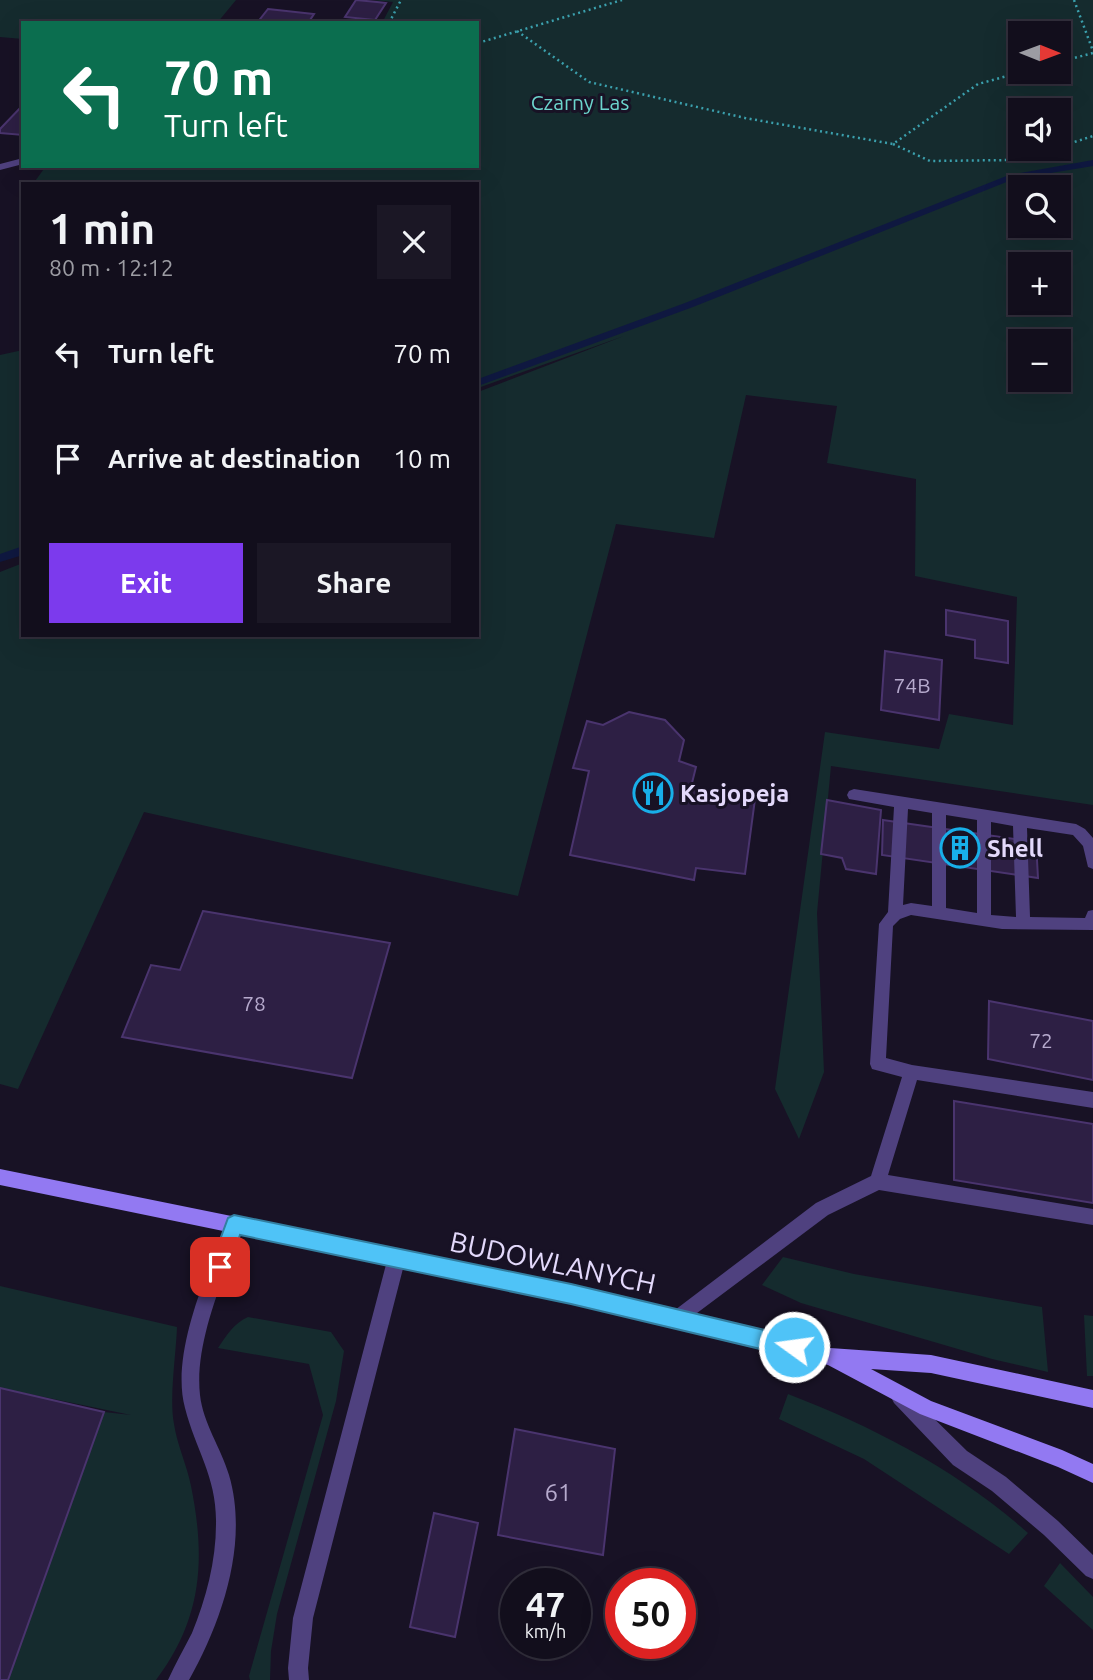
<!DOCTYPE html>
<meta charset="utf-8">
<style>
body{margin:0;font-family:Ubuntu,sans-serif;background:#1b1725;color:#f1f3f6;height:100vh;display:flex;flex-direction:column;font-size:26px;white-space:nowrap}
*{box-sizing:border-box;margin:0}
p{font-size:23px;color:#9c9ca3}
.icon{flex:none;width:38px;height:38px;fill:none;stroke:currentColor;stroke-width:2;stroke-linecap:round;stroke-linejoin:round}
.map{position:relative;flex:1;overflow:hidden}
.sheet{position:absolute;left:21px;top:182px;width:458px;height:455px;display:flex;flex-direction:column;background:#120e1c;border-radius:0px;box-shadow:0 7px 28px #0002,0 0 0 2px #312e3b}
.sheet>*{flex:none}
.banner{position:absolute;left:21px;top:21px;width:458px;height:147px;border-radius:0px;box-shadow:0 7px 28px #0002,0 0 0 2px #312e3b;background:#0b6e4f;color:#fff;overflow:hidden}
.needle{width:46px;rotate:91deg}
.fabs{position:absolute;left:1008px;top:21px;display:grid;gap:14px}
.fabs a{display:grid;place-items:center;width:63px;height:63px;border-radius:0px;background:#120e1c;box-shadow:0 7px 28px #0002,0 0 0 2px #312e3b;font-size:35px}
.speed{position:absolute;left:500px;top:1568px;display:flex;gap:14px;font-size:35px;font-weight:700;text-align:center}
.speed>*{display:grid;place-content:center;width:91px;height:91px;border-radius:50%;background:#120e1c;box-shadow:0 7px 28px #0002,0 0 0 2px #312e3b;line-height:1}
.speed small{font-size:18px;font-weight:400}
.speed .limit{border:10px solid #d22;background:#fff;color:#111}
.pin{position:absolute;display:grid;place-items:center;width:60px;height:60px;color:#fff;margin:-30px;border-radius:14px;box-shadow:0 4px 10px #0006}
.me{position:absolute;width:77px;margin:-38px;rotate:284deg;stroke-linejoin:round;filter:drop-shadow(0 0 5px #0008)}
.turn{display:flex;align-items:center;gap:24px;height:147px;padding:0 28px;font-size:32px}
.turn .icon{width:91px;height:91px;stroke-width:2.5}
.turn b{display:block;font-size:49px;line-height:60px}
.round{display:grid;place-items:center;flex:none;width:74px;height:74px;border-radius:0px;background:#1b1725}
.head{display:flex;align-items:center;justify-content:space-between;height:119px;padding:0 28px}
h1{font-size:42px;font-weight:700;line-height:52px}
.button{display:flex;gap:14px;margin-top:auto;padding:14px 28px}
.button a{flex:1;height:80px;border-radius:0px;background:#7c3aed;color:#fff;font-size:28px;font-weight:700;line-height:80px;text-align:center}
.button a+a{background:#1b1725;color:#f1f3f6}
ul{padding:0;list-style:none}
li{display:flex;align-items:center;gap:21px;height:105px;padding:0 28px}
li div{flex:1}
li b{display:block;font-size:26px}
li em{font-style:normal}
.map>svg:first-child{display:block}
.green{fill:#152b2e;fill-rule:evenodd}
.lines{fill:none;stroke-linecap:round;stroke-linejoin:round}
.stream{fill:#0f1840;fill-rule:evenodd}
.building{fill:#2d1f44;stroke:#4a346e;stroke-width:2}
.path{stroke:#3ba0ad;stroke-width:2.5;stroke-dasharray:2 3.5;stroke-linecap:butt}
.service{fill:#4f417f;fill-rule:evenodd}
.minor{fill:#4f417f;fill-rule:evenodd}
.tertiary{fill:#4f417f;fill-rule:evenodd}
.secondary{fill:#9279f2;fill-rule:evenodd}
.route{fill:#4fc3f7;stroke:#337fa1;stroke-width:2}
.labels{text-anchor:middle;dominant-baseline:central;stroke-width:6;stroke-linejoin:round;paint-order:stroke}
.far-park-label{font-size:21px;fill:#6cd5cd;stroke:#181225}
.number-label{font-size:21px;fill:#b6aacd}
.poi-label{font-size:24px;font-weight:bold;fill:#e3d9fb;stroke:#181225;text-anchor:start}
.near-number-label{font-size:24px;fill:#b6aacd}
.near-street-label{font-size:28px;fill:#e3d9fb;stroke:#181225}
</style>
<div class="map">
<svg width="1093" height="1680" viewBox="0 0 1093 1680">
<rect width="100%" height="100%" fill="#181225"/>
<g class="green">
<polygon points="0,0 236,0 217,23 23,23 23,39 0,37"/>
<path d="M373 0H1093V805L831 766 817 913 824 1072 799 1139 775 1089 825 732 939 749 949 714 1013 725 1017 597 915 576 916 479 827 463 837 406 746 395 714 538 616 524 518 896 144 812 18 1089 0 1084V572L23 563V635H478V392L624 336 478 388V184H33L46 166H478V23H382L393 2ZM1020 33H1059V72H1020ZM1020 110H1059V149H1020ZM1020 187H1059V226H1020ZM1020 264H1059V303H1020ZM1020 341H1059V380H1020Z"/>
<polygon points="23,350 23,550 0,558 0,355"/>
<polygon points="783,1257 854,1274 1042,1307 1048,1372 992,1359 801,1303 762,1285"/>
<path d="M0 1286 177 1327C176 1355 169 1398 174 1424 177 1445 187 1465 191 1486 206 1560 202 1619 156 1680H8L104 1412 131 1415 0 1388Z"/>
<polygon points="1084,1315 1093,1316 1093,1376 1087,1376"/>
<path d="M248 1317 331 1332 344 1351 336 1401 277 1614 271 1651 270 1680H250L249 1676 323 1415 309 1364 218 1348C226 1336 234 1323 248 1317Z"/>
<path d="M788 1394C876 1428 957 1470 1028 1533L1009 1554 864 1459 779 1419Z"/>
<polygon points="1060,1563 1093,1597 1093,1630 1044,1586"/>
</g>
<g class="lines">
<g class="stream">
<polygon points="1093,160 1093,166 1014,179 693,307 478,386 478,379 685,303 1009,175"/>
<polygon points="23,546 23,555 0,562 0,554"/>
</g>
</g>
<g class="building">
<polygon points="356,0 377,2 386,3 375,20 345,17"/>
<polygon points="268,9 314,14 308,23 257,23"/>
<polygon points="23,105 23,135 0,133 0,129"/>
<polygon points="946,610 1008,621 1008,663 975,658 975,640 946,635"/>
<polygon points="885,651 942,660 939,720 881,710"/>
<polygon points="629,712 665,720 684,740 679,761 696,767 691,787 755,799 745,874 696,868 694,880 570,855 589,771 573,768 587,721 603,725"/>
<polygon points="827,800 881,810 876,874 846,869 842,858 821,854"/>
<polygon points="883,820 1036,842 1038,878 882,855"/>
<polygon points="203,911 390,943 352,1078 122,1037 151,965 180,970"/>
<polygon points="989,1001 1093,1021 1093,1080 988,1059"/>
<polygon points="954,1101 1093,1124 1093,1203 954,1180"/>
<polygon points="0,1388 104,1412 8,1680 0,1680"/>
<polygon points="515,1429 615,1449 603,1555 498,1535"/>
<polygon points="434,1513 478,1523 455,1637 410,1627"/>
</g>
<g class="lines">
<g class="path">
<polyline points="1074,0 1093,51"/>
<polyline points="389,23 401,0"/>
<polyline points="517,31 589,82 745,118 893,144 978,84 1022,72"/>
<polyline points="478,43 622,0"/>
<polyline points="1059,62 1093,53"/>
<polyline points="893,144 930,161 1014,160 1051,149"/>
<polyline points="1059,147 1093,136"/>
</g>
<g class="service">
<path d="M854 789 1076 824 1085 829 1093 838V869L1088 867 1083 846 1073 835 1027 828 1030 917 1085 918 1088 911 1093 910V930L1002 929 911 915 900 919 893 926 886 1058 912 1065 1093 1092V1108L917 1080 888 1175 1093 1209V1225L879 1190 828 1215 677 1328 671 1325 668 1319 671 1313 816 1203 871 1176 902 1077 872 1069 870 1064 879 924 888 912 894 807 849 799 847 795 849 791ZM908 809 932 813V906L911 903 903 905ZM946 815 977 820V913L946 908ZM991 822 1013 826 1016 917 991 915Z"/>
<path d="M235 1217 241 1219 243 1225C225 1275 194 1341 200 1395 203 1423 221 1448 229 1475 249 1543 222 1621 189 1680H168C175 1664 184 1649 192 1633 206 1599 216 1561 216 1524 217 1477 196 1451 185 1408 170 1353 208 1270 229 1219Z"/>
<polygon points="397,1248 403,1251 406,1257 313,1618 308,1668 309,1680 289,1680 288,1668 293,1618 388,1257 391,1251"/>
</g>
<polygon class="minor" points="23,158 23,164 0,170 0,164"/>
<polygon class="tertiary" points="900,1388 906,1391 967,1451 1006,1477 1058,1521 1093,1555 1093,1579 1086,1576 1044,1535 992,1491 953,1465 894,1403 891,1397 894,1391"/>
<polygon class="secondary" points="0,1169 528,1276 830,1348 931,1355 1093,1390 1093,1408 931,1373 871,1369 931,1401 1062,1450 1093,1464 1093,1483 1058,1467 920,1414 828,1365 528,1294 0,1185"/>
</g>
<polygon class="route" points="234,1215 571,1284 794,1337 802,1340 805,1347 802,1354 794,1357 571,1304 240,1235 227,1274 220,1277 213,1274 210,1267 228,1218"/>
<defs>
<g id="restaurant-ring" transform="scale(2.0125)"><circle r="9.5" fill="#181225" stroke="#18afe9" stroke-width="1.5"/><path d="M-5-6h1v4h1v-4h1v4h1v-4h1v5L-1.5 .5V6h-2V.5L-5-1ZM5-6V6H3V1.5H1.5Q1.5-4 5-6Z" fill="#18afe9"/></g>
<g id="building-ring" transform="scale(2.0125)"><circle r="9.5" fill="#181225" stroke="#18afe9" stroke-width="1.5"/><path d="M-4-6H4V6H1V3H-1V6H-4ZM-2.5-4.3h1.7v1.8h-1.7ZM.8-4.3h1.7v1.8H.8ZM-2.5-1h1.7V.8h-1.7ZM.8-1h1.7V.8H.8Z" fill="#18afe9"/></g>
</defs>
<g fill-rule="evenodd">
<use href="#restaurant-ring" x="653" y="793"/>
<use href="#building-ring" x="960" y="848"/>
</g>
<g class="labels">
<g class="far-park-label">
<text x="580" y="102">Czarny Las</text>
</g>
<g class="number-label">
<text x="912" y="685">74B</text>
<text x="254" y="1003">78</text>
<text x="1041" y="1040">72</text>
</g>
<g class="poi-label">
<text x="680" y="793">Kasjopeja</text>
<text x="987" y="848">Shell</text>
</g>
<g class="near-number-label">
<text x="558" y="1492">61</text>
</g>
<g class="near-street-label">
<text transform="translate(553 1262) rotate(12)">BUDOWLANYCH</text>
</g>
</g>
</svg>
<div class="fabs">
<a><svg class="needle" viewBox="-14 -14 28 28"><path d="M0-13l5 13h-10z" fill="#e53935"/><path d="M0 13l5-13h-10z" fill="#9c9ca3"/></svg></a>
<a><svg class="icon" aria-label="sound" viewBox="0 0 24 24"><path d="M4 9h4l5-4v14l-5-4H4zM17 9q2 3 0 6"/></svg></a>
<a><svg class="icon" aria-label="search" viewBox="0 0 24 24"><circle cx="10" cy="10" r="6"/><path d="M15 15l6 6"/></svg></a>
<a>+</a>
<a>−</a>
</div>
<div class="speed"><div>47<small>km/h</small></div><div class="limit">50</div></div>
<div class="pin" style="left:220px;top:1267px;background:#d93025"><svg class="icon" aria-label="arrive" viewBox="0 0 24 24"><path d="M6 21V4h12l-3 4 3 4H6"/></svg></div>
<svg class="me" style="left:794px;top:1347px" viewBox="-20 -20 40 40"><circle r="17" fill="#4fc3f7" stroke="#fff" stroke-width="3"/><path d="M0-11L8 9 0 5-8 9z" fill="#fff"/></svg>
<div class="banner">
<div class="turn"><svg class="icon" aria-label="left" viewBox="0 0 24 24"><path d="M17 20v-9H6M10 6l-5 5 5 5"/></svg><div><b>70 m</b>Turn left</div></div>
</div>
<section class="sheet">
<div class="head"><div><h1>1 min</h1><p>80 m · 12:12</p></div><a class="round"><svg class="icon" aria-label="close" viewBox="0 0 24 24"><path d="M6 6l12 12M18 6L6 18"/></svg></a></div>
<ul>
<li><svg class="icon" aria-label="left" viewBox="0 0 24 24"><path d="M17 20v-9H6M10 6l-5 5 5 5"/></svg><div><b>Turn left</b></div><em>70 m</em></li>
<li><svg class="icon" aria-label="arrive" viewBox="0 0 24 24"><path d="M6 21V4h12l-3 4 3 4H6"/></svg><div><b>Arrive at destination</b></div><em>10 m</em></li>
</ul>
<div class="button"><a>Exit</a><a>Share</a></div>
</section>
</div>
